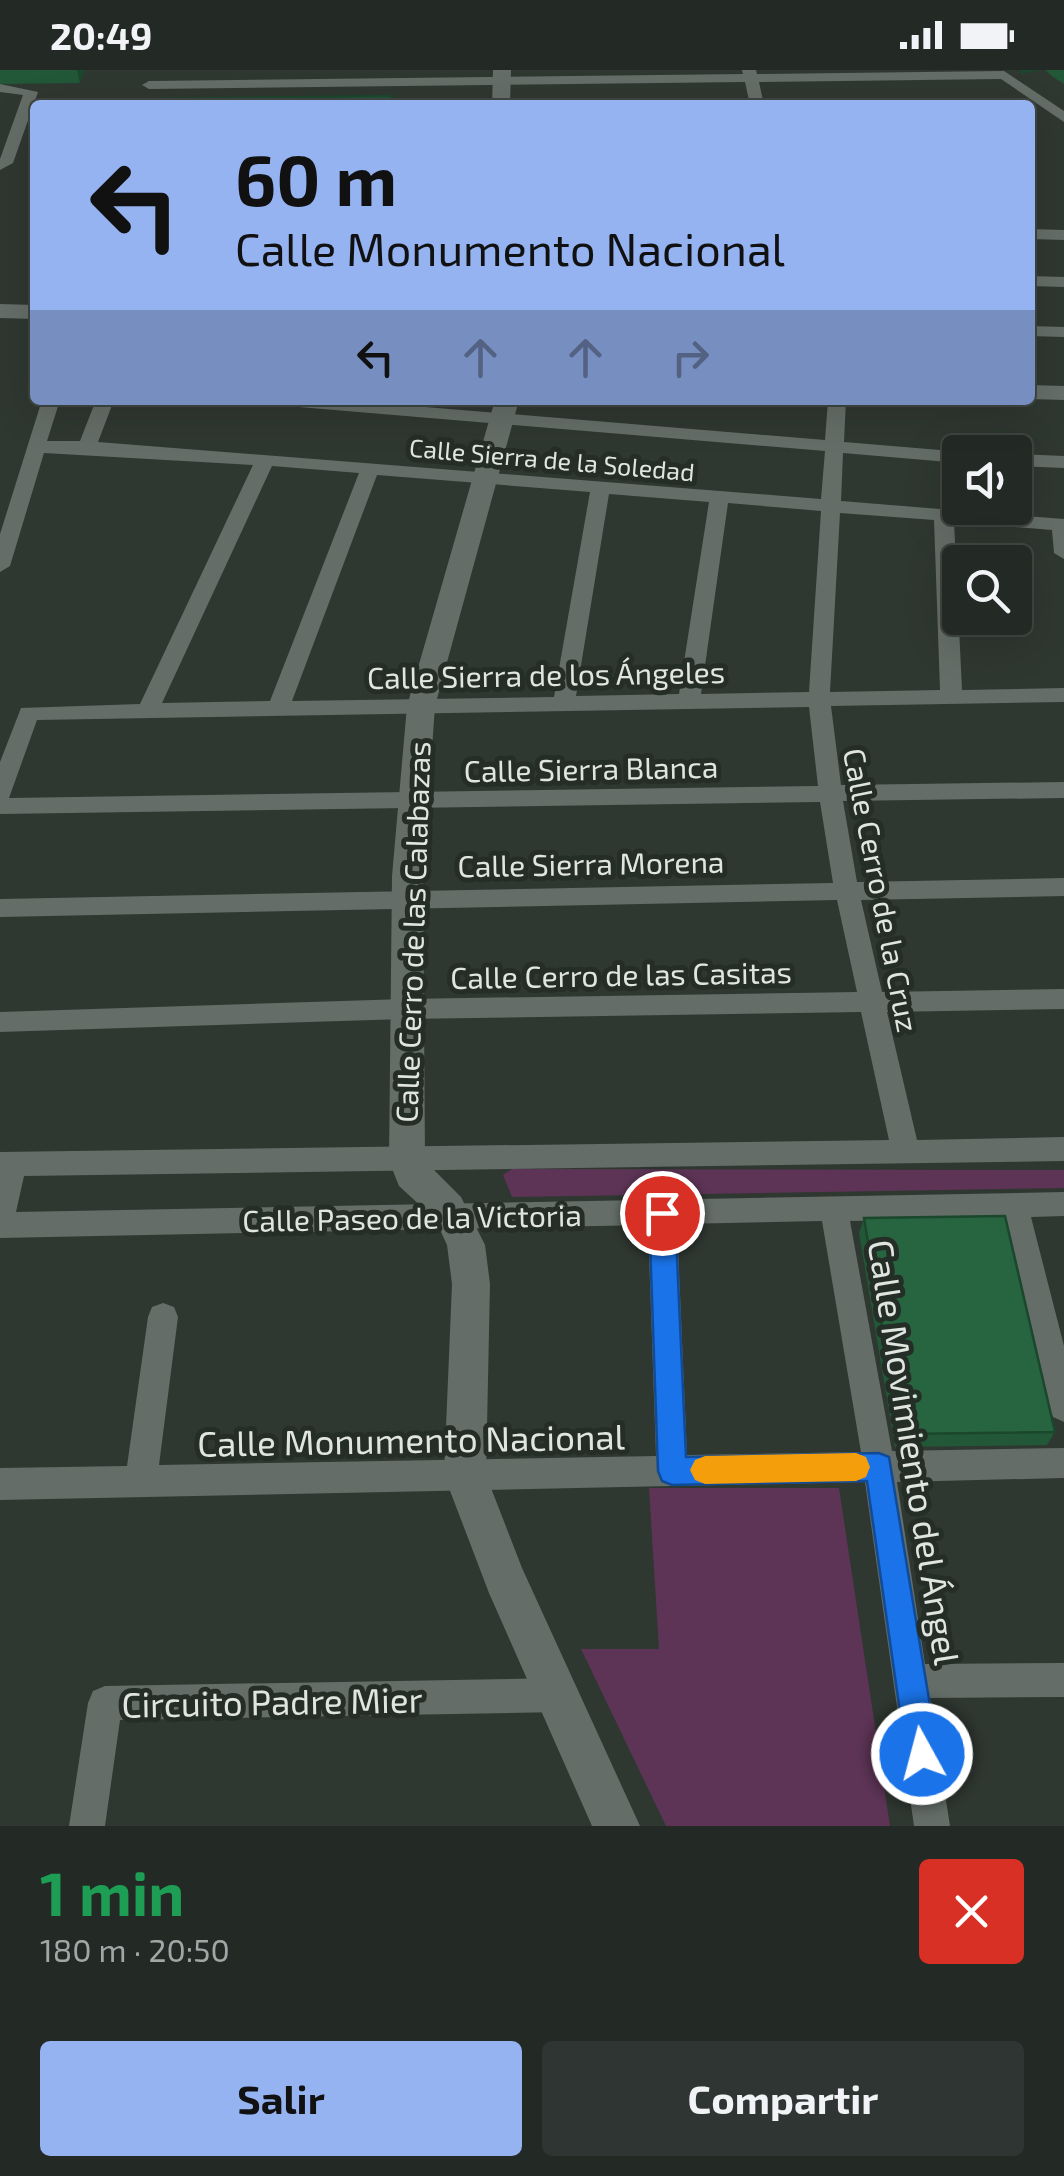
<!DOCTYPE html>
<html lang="es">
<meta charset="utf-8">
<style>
body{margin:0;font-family:"Exo 2",sans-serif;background:#2f3532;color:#f1f3f6;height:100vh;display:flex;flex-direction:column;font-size:38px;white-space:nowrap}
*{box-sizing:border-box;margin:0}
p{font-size:32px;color:#a3a6a7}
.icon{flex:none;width:55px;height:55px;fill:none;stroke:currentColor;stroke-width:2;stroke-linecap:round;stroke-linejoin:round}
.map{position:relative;height:1756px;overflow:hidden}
.details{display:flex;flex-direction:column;background:#232925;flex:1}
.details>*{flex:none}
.guide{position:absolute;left:30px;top:30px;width:1005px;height:305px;border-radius:10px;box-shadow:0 10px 40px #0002,0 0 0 2px #404542;background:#95b2f1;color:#111;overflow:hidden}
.buttons{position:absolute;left:942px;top:365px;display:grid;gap:20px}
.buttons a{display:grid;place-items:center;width:90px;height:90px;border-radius:10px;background:#232925;box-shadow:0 10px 40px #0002,0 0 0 2px #404542;font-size:50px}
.pin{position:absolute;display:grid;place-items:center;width:85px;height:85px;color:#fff;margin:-42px;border:5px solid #fff;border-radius:50%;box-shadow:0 2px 10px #0007}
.me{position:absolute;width:110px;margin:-55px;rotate:353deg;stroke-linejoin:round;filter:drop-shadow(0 0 8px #0008)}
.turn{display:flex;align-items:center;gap:35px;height:210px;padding:0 40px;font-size:45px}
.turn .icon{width:130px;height:130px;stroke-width:2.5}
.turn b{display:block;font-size:70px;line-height:85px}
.lanes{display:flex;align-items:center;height:95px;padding:0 40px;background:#0003;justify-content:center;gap:50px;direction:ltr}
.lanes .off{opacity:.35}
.round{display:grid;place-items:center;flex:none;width:105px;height:105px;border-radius:10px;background:#2f3532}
.head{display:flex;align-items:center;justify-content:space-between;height:170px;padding:0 40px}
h1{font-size:60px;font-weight:700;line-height:75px;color:#1e9e55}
.button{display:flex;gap:20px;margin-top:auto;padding:20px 40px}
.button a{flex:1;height:115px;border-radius:10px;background:#95b2f1;color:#111;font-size:40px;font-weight:700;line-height:115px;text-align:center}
.button a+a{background:#2f3532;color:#f1f3f6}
.status{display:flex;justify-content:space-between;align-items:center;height:70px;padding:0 50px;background:#232925;direction:ltr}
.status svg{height:28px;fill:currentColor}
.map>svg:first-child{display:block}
.green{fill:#5d3456}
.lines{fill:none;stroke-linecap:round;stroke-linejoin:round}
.minor{fill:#646d67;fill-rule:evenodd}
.tertiary{fill:#646d67;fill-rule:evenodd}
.wall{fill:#225737}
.shaded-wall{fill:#1b472d}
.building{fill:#276540;stroke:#1b472d;stroke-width:2.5}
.route{fill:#1a73e8;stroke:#114b97;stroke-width:2.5}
.slow{fill:#f59e0b}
.labels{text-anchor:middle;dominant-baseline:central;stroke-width:10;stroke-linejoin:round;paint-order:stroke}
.far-street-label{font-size:25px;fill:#e0e5e1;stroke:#252d27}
.street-label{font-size:30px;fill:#e0e5e1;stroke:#252d27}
.near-street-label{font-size:35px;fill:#e0e5e1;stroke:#252d27}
</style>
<div class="status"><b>20:49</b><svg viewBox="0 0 49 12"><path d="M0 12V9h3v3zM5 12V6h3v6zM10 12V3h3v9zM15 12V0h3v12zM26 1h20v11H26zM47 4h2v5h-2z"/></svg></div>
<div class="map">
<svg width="1064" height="1756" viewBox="0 0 1064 1756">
<rect width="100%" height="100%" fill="#2f3731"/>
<g class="green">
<polygon points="512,1099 1064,1100 1064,1118 512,1127 503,1105"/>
<polygon points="649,1418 839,1418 890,1756 666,1756 581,1579 659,1579"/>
</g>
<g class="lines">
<g class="minor">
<polygon points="742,0 756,0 757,4 1004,1 1064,41 1064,52 1001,9 759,12 764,35 750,35 745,12 149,19 142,15 149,11 743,4"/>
<polygon points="0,14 38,22 13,93 0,100 0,89 23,25 0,22"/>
<polygon points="1030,159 1064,160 1064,170 1030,169"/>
<polygon points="1030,206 1064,207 1064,217 1030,216"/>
<polygon points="1030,256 1064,257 1064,267 1030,266"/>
<path d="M42 330H60L47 371H80L96 330H114L98 372 821 429 825 381 275 335 266 330H340L825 370 828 330H846L844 372 964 382H960V393L843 383 841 431 1064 449V489L1054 483 1052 460 954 452 962 620 1064 618V632L831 636 841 715 1064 712V728L843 731 857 812 1064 808V826L861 830 882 922 1064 919V939L887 942 917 1070 1064 1067V1091L24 1106 16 1142 1064 1122V1146L1031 1147 1064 1276V1352L1053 1347 1049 1337 1003 1148 850 1151 892 1381 1064 1378V1408L897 1412 925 1594 1064 1593V1627L930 1628 950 1756H914L865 1412 0 1430V1398L127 1396 148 1247 152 1237 163 1233 174 1237 178 1247 159 1395 656 1386 648 1155 0 1168V1082L889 1070 861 942 405 949 0 962V942L405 929 857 922 837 830 0 847V829L833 813 820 732 0 744V692L21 638 140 634 253 395 44 383 10 496 0 502V464ZM272 396 359 403 270 631 162 633ZM377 405 590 422 554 627 292 631ZM609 424 709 432 679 624 576 626ZM728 433 821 441 809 622 701 624ZM840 443 934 450 940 620 830 622ZM809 637 818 716 9 728 37 650ZM822 1151 861 1382 687 1385 677 1154Z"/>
<polygon points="1015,384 1064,386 1064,398 1015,396"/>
<polygon points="560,1608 572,1613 577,1625 572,1637 560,1642 120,1650 105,1756 69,1756 88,1633 93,1621 105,1616"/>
</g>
<g class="tertiary">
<polygon points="493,0 511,0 510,35 492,35"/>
<polygon points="0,234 35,235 35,249 0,248"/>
<polygon points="1030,315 1064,316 1064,330 1030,329"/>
<polygon points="495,330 519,330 435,636 423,806 425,1091 461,1127 485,1175 490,1214 486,1405 522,1498 640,1756 592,1756 489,1523 444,1405 452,1214 447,1175 435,1149 399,1116 389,1091 392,806 407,636"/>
</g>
</g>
<g class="wall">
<polygon points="0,0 85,0 80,13 0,14"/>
<polygon points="1045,0 1064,0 1064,14 1053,7"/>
<polygon points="864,1148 1055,1362 1047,1375 895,1377 859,1163"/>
</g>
<g class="shaded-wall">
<polygon points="77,0 85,0 80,13"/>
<polygon points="1021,0 1043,0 1020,4"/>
</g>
<g class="building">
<polygon points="391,26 391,35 157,35 159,29"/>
<polygon points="1005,1146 1055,1362 900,1364 864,1148"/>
</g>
<polygon class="route" points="662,1132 671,1135 675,1143 686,1387 879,1383 889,1387 938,1684 934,1695 922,1700 911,1695 906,1684 867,1411 672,1415 662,1411 658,1401 649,1143 653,1135"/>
<polygon class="slow" points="856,1383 866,1387 870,1397 866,1407 856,1411 705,1414 695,1410 690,1400 695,1390 705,1386"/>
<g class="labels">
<g class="far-street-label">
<text transform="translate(552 389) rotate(5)">Calle Sierra de la Soledad</text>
</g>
<g class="street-label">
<text transform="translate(546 604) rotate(-1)">Calle Sierra de los Ángeles</text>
<text transform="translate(591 698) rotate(-1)">Calle Sierra Blanca</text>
<text transform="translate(591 793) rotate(-1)">Calle Sierra Morena</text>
<text transform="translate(882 820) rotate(79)">Calle Cerro de la Cruz</text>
<text transform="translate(412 862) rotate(-88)">Calle Cerro de las Calabazas</text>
<text transform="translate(621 904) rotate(-1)">Calle Cerro de las Casitas</text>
<text transform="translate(412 1147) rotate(-1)">Calle Paseo de la Victoria</text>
</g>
<g class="near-street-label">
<text transform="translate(411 1369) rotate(-1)">Calle Monumento Nacional</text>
<text transform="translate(915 1382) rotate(81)">Calle Movimiento del Ángel</text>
<text transform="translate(272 1631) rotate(-1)">Circuito Padre Mier</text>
</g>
</g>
</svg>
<div class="buttons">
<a><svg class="icon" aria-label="sound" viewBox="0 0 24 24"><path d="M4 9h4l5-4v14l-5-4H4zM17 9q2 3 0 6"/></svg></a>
<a><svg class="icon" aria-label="search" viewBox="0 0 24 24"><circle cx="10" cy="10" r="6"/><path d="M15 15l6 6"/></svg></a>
</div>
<div class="pin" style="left:662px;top:1143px;background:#d93025"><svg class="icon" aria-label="arrive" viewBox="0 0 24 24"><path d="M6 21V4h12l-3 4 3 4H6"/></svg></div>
<svg class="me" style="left:922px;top:1684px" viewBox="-20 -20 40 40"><circle r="17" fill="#1a73e8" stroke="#fff" stroke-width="3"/><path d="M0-11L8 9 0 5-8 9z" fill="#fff"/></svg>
<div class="guide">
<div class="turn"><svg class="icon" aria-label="left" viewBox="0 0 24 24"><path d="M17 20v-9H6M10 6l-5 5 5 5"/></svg><div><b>60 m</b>Calle Monumento Nacional</div></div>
<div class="lanes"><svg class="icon" aria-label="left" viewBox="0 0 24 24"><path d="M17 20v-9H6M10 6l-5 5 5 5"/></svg><svg class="icon off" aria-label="ahead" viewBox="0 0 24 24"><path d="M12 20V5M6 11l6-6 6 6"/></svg><svg class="icon off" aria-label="ahead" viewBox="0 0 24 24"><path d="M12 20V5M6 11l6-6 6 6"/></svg><svg class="icon off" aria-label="right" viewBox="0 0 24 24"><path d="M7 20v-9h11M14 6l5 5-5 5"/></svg></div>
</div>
</div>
<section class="details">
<div class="head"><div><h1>1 min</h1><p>180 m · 20:50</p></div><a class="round" style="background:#d93025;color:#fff"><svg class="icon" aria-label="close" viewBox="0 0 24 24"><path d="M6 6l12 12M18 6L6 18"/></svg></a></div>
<div class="button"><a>Salir</a><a>Compartir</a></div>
</section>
